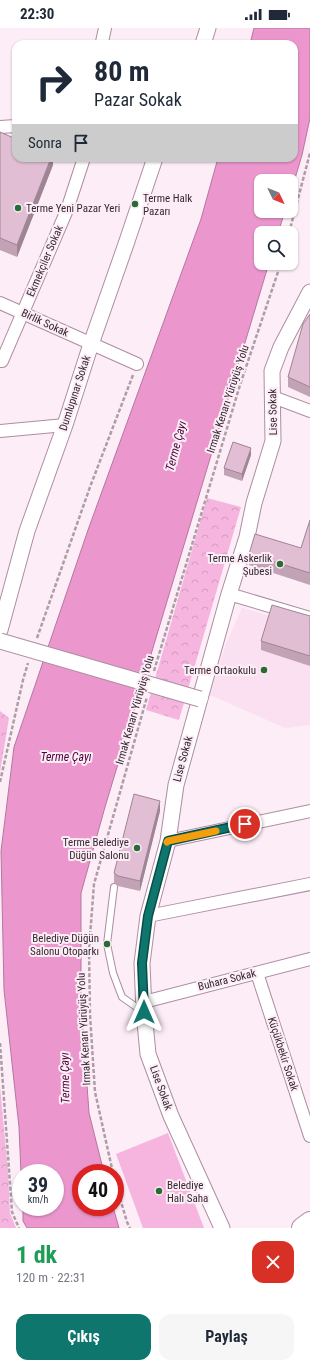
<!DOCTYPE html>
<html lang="tr">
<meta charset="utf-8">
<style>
body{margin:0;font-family:"Roboto Condensed",sans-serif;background:#f6f6f7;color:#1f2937;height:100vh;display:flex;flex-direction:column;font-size:15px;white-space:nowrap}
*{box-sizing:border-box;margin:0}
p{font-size:13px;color:#747a83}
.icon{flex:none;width:22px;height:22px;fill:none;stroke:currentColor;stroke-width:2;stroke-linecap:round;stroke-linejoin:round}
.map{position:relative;height:1200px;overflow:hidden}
.drawer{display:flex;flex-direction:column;background:#fff;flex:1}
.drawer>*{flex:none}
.top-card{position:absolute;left:12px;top:12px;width:286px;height:122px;border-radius:12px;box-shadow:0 1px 3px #0004;background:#fff;color:#1f2937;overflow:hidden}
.needle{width:26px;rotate:133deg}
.buttons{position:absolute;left:254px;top:146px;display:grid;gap:8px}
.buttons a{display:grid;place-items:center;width:44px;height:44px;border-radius:8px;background:#fff;box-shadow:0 1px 3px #0004;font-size:20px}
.speed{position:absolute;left:12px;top:1136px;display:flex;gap:8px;font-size:20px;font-weight:700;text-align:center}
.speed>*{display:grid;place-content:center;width:52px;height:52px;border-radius:50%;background:#fff;box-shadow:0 1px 3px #0004;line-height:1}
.speed small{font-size:10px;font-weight:400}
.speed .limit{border:6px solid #d22;background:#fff;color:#111}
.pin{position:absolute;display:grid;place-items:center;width:34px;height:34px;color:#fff;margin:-17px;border:2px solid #fff;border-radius:50%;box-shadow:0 1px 4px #0007}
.me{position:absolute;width:44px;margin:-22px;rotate:0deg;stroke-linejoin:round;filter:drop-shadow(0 0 3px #0008)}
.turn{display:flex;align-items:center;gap:14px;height:84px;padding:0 16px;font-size:18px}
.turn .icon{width:52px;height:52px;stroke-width:2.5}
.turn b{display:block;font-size:28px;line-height:34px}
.then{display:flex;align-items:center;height:38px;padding:0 16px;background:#0003;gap:8px;font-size:15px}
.round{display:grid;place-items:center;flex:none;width:42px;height:42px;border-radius:12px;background:#f6f6f7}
.summary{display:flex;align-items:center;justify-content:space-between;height:68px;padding:0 16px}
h1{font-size:24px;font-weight:700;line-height:30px;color:#1e9e55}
.button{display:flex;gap:8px;margin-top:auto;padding:8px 16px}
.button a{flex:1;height:46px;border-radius:12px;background:#0f766e;color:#fff;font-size:16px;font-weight:700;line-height:46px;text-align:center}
.button a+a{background:#f6f6f7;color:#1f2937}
.status{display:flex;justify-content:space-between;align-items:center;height:28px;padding:0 20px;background:#fff;direction:ltr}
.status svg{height:11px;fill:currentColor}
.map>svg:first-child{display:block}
.built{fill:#fae0f0}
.forest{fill:url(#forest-crowns)}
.pitch{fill:#f6b5df}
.water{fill:#eb97ce;stroke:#b5769f}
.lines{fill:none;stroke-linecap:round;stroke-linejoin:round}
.service-casing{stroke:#ae8da2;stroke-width:8}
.minor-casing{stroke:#ae8da2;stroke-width:14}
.tertiary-casing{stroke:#ae8da2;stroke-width:17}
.trunk-casing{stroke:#ae8da2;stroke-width:22}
.path{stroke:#ac9ea7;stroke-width:2.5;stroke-dasharray:4 2;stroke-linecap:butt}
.service{stroke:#fff;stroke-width:6}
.minor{stroke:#fff;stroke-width:12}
.tertiary{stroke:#fff;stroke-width:15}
.trunk{stroke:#fff;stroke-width:20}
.tertiary-bridge-casing{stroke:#ae8da2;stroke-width:17;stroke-linecap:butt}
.tertiary-bridge{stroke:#fff;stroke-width:15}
.wall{fill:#c2a3b6}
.shaded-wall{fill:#9e8594}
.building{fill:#e1bed4;stroke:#9e8594}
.route-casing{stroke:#0a4d48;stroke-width:10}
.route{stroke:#0f766e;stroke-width:7}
.slow{stroke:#f59e0b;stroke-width:7}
.poi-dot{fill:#2a6a33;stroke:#fcedf6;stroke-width:1.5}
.labels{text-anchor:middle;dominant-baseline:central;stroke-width:4;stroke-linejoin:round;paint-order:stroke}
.poi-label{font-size:11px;fill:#362931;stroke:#fcedf6;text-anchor:end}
.street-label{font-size:11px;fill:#362931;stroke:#fcedf6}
.water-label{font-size:12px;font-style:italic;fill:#4e033d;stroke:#fcedf6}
</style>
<div class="status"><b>22:30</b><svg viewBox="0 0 49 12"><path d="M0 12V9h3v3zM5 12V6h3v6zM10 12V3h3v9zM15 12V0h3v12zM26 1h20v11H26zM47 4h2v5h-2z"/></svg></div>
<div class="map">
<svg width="310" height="1200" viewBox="0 0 310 1200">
<defs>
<pattern id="forest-crowns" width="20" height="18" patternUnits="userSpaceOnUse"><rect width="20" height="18" fill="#f6b5df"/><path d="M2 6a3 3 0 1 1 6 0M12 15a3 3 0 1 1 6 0" fill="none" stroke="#d49cc0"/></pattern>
</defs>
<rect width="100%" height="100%" fill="#fcedf6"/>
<polygon class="built" points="242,580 310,599 310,697 285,700 210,667 226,616"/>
<g class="forest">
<polygon points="207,470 241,479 179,692 146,682"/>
<polygon points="0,683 9,690 0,744"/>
<polygon points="0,1058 8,1144 10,1185 16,1200 0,1200"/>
</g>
<polygon class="pitch" points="168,1105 204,1200 143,1200 116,1126"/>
<polygon class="water" points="254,0 310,0 310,90 302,127 291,164 291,153 261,153 261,183 285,183 278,205 261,205 261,235 269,235 105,779 81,865 81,972 89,1085 104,1145 81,1145 81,1179 113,1179 119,1200 27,1200 23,1193 23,1179 55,1179 55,1145 21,1145 19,1099 4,962 1,823 14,719 88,502 201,191 218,130 294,130 294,16 250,16"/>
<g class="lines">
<g class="service-casing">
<polyline id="service" points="114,859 107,916 113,945 122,969 142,983"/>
</g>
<g class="minor-casing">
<g id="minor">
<polyline points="103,16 102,14 105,0"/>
<polyline points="0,99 16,98"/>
<polyline points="0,275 137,336"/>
<polyline points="0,333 2,333 67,182 84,130"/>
<polyline points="273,369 310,383"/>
<polyline points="0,403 65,397"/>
<polyline points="229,566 310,590"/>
<polyline points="168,813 310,783"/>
<polyline points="148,888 310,856"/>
<polyline points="257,945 310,1108"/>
<polyline points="144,974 310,931"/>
</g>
</g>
<g class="tertiary-casing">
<g id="tertiary">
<polyline points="203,16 208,0"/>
<polyline points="0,602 27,503 65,397 91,316 126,216 155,130"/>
<polyline points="222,1200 171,1088 148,1026 144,984 142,935 148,888 168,813 176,757 229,566 247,509 254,475 273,413 272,343 281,319 310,264"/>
</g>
</g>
<g class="trunk-casing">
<polyline id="trunk" points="302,1200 310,1194"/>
</g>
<g class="path">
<polyline points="289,205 310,125"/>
<polyline points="37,610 90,459 133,347"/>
<polyline points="154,643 240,357 281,235"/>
<polyline points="0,754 23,652 28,635"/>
<polyline points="0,1015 12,1184 19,1200"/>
<polyline points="113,1145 95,1064 90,987 89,921 94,856 147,669"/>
<polyline points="115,1153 127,1194 130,1200"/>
</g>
<use href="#service" class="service"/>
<use href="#minor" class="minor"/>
<use href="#tertiary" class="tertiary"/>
<use href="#trunk" class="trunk"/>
<g class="tertiary-bridge-casing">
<polyline id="tertiary-bridge" points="0,613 200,671"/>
</g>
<use href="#tertiary-bridge" class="tertiary-bridge"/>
</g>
<g class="wall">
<polygon points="0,104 53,130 53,137 17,229 0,222"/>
<polygon points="310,286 310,369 288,359 288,349"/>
<polygon points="251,427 242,453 224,447 224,440"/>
<polygon points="310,492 310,557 249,537 249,526 301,520"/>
<polygon points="310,588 310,638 261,622 261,613"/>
<polygon points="160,783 140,863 118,858 114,855 114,845"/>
</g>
<g class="shaded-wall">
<polygon points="51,130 53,130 53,137 17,229 17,217"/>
<polygon points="251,420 251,427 242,453 242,446"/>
<polygon points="160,773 160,783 140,863 140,853"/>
</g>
<g class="building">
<polygon points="0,104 16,111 16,130 51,130 17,217 0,210"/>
<polygon points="310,286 310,359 288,349 303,296"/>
<polygon points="233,414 251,420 242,446 224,440"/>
<polygon points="310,492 310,545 249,526 255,506 301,520"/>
<polygon points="272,577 310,588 310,628 261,613"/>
<polygon points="134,766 160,773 140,853 118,848 114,845"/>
</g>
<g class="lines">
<g class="route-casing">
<polyline id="route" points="144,984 142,935 148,888 168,813 245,796"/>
</g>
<use href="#route" class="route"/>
<polyline class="slow" points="167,814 168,813 216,803"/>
</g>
<g class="poi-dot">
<circle cx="135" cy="176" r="4"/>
<circle cx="18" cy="180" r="4"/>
<circle cx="280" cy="536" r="4"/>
<circle cx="264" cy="642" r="4"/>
<circle cx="137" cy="820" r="4"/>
<circle cx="107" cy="916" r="4"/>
<circle cx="159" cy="1163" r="4"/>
</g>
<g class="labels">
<g class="poi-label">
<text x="143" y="170" text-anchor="start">Terme Halk<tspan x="143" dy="13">Pazarı</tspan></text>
<text x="26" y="180" text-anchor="start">Terme Yeni Pazar Yeri</text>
<text x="272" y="530">Terme Askerlik<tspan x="272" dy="13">Şubesi</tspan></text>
<text x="256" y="642">Terme Ortaokulu</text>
<text x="129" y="814">Terme Belediye<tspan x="129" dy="13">Düğün Salonu</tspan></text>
<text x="99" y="910">Belediye Düğün<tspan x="99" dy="13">Salonu Otoparkı</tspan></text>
<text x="167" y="1157" text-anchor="start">Belediye<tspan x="167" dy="13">Halı Saha</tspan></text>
</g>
<g class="street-label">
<text transform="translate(45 233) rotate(-67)">Ekmekçiler Sokak</text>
<text transform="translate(45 295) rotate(25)">Birlik Sokak</text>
<text transform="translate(75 365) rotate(-72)">Dumlupınar Sokak</text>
<text transform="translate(228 371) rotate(-72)">Irmak Kenarı Yürüyüş Yolu</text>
<text transform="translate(273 384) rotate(-91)">Lise Sokak</text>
<text transform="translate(135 682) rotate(-74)">Irmak Kenarı Yürüyüş Yolu</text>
<text transform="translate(183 731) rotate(-75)">Lise Sokak</text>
<text transform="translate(227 952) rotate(-14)">Buhara Sokak</text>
<text transform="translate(84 1001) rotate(-93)">Irmak Kenarı Yürüyüş Yolu</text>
<text transform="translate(283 1026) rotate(72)">Küçükbekir Sokak</text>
<text transform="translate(161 1060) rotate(70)">Lise Sokak</text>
</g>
<g class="water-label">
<text transform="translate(176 418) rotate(-75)">Terme Çayı</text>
<text x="66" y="729">Terme Çayı</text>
<text transform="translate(65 1050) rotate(-91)">Terme Çayı</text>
</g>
</g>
</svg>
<div class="buttons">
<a><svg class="needle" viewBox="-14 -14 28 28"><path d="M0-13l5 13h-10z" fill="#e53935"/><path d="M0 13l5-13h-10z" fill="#747a83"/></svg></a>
<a><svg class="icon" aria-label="search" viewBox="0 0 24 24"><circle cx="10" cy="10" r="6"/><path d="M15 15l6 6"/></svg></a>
</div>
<div class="speed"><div>39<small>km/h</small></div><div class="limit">40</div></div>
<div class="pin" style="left:245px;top:796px;background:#d93025"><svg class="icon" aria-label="arrive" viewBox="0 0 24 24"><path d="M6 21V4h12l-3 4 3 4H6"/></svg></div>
<svg class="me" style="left:144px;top:984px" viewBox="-20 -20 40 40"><path d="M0-17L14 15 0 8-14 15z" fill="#0f766e" stroke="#fff" stroke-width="4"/></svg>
<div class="top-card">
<div class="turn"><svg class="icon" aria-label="right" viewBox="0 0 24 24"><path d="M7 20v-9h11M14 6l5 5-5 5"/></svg><div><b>80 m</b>Pazar Sokak</div></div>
<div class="then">Sonra<svg class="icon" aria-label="arrive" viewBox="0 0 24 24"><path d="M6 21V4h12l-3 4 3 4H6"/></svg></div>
</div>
</div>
<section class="drawer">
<div class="summary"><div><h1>1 dk</h1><p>120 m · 22:31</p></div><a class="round" style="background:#d93025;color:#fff"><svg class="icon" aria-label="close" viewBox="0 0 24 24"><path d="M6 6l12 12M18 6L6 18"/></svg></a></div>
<div class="button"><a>Çıkış</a><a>Paylaş</a></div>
</section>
